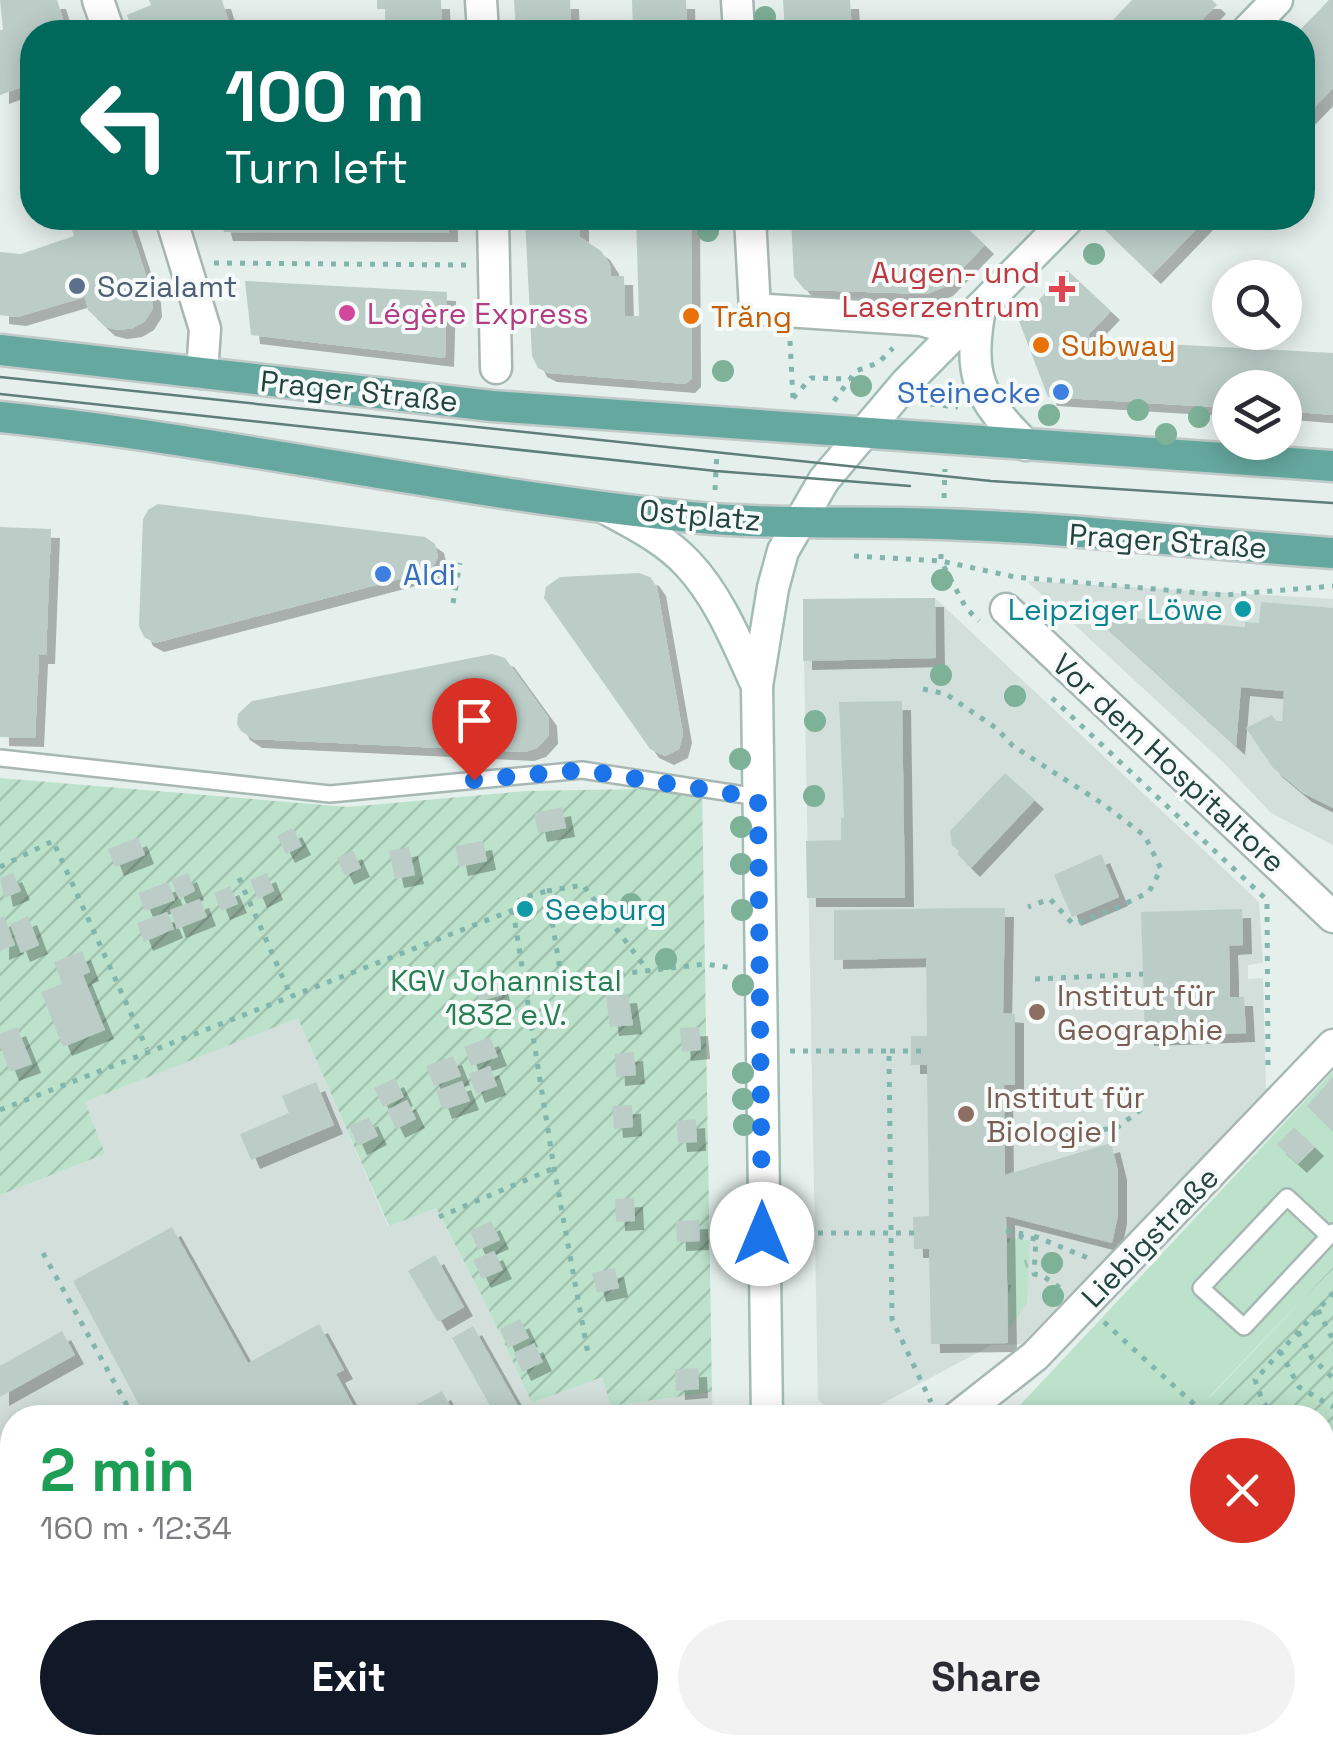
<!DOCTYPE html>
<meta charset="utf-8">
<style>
body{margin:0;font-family:"Space Grotesk",sans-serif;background:#f2f2f3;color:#2b2b33;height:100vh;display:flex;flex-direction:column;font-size:38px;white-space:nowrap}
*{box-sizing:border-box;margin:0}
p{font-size:32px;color:#7c7c81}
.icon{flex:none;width:55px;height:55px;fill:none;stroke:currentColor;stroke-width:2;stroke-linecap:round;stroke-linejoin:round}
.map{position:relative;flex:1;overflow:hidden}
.sheet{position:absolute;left:0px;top:1405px;width:1335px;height:350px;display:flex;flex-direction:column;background:#fff;border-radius:40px 40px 0 0;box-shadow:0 5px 25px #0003}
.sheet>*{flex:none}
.guide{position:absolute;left:20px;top:20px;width:1295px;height:210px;border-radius:40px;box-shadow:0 5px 25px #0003;background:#00695c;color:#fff;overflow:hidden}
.tools{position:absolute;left:1212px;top:260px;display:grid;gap:20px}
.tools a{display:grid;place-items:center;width:90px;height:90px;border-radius:50%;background:#fff;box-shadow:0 5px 25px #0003;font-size:50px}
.pin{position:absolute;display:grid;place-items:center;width:85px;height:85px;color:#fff;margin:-102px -42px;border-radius:50% 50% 50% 0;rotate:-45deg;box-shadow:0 0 10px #0007}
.pin .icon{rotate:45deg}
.me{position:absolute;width:110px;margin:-55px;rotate:0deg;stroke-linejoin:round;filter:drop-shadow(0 0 8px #0008)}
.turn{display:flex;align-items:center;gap:35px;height:210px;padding:0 40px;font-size:45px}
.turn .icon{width:130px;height:130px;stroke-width:2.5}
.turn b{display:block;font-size:70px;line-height:85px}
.round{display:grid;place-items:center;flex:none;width:105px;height:105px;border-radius:52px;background:#f2f2f3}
.headline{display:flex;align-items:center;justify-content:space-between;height:170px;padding:0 40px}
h1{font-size:60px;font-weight:700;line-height:75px;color:#1e9e55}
.button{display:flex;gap:20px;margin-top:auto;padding:20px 40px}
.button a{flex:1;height:115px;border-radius:60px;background:#111827;color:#fff;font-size:40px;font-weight:700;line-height:115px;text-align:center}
.button a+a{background:#f2f2f3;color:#2b2b33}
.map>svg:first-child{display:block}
.built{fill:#d3dfdb}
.grass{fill:url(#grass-tufts)}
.park{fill:#bce2cb}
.garden{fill:url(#garden-furrows)}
.building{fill:#bccdc8;filter:url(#shadow)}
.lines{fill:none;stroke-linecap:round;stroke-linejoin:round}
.lane-casing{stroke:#a7b8b4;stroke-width:20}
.street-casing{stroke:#a7b8b4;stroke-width:35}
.secondary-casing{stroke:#a2bcb6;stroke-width:35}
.primary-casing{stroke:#c1cac9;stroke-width:35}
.path{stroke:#82b5ab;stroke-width:5;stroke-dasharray:5 8;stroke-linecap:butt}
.lane{stroke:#fff;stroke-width:15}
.street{stroke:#fff;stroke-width:30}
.secondary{stroke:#fff;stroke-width:30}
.primary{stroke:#65a89f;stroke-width:30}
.tram{stroke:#5d7e79;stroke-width:2.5}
.tree{fill:#7db198}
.route{stroke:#1a73e8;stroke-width:18;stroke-dasharray:0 32.4}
.service-dot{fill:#5c6f8a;stroke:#f6fbf9;stroke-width:4}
.health-dot{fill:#e0444e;stroke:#f6fbf9;stroke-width:4}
.hotel-dot{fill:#d1479c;stroke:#f6fbf9;stroke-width:4}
.food-dot{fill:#e8710a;stroke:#f6fbf9;stroke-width:4}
.shop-dot{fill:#3f7fe0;stroke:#f6fbf9;stroke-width:4}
.culture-dot{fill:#0f9aa8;stroke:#f6fbf9;stroke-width:4}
.education-dot{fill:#8d6e63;stroke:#f6fbf9;stroke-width:4}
.labels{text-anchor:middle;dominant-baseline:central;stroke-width:8;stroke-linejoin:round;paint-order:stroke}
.health-label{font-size:30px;fill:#be3a42;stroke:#f6fbf9;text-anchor:end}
.service-label{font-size:30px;fill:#4e5e75;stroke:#f6fbf9;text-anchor:start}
.hotel-label{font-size:30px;fill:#b23c85;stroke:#f6fbf9;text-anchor:start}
.food-label{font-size:30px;fill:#c56008;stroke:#f6fbf9;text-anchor:start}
.street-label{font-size:30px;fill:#22433e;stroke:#f6fbf9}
.shop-label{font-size:30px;fill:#366cbe;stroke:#f6fbf9;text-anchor:end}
.culture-label{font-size:30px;fill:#0d838f;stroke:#f6fbf9;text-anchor:end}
.park-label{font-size:30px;fill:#287e53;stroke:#f6fbf9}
.education-label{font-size:30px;fill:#785e54;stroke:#f6fbf9;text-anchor:start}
</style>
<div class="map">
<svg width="1333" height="1755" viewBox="0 0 1333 1755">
<defs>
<pattern id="grass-tufts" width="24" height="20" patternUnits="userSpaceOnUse" patternTransform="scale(2.5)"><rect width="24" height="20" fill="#bce2cb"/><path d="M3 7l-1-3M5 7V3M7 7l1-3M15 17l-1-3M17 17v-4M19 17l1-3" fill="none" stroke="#a1c3af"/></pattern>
<pattern id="garden-furrows" width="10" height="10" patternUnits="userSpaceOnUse" patternTransform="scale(2.5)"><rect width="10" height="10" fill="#bce2cb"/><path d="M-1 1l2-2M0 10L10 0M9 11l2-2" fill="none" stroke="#a1c3af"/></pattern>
<filter id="shadow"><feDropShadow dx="9" dy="9" stdDeviation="0" flood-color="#0004"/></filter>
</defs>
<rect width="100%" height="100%" fill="#e5efec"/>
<g class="built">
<polygon points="1027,581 1333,599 1333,845 1271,813 1224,763"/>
<polygon points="935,598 1259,902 1263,963 1248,965 1248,979 1263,978 1266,1089 1025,1344 992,1345 857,1417 841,1417 818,1400 803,599"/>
<polygon points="298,1017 388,1226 435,1207 485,1302 532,1403 603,1376 611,1406 712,1392 713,1418 12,1418 12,1742 722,1742 723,1755 0,1755 0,1195 105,1154 85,1102"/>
</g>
<polygon class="grass" points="1007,1238 1030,1240 1027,1303 1009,1329"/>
<g class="park">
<polygon points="1333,1071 1333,1267 1209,1397 1230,1417 1008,1418"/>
<polygon points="1333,1469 1333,1755 1003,1755 990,1743 1322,1742 1322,1480"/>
</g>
<g class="garden">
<polygon points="0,778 348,807 526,791 702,788 712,1392 611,1406 602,1377 532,1403 485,1302 436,1208 389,1226 298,1018 85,1102 105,1154 0,1195"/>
<polygon points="1333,1267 1333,1469 1323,1480 1322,1418 1230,1417 1209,1398"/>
</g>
<g class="building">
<polygon points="0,0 57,0 67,32 32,32 32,116 22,87 0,95 0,30 3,30"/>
<polygon points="149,0 222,0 232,32 133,32 127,15 151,5"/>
<polygon points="377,0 441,0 442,32 385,32 385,9 377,9"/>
<polygon points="514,0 570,0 571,32 516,32"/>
<polygon points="632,0 686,0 687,32 633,32"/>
<polygon points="783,0 850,0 852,32 785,32"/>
<polygon points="1132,0 1212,0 1217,5 1190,32 1101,32"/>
<polygon points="1329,0 1333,0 1333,88 1302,120 1302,32 1298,32"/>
<polygon points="68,218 127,218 152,294 153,308 145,321 133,328 118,330 106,327 88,310 85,297 17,317 0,315 0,252 21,254 74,236"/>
<polygon points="220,218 449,218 449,233 224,232"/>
<polygon points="525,218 580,218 580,237 601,251 610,265 611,276 624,276 625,316 639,316 636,218 691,218 692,368 692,378 686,384 548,373 538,368 532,356"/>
<polygon points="791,218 857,218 857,224 900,224 916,218 957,218 985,245 944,287 927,294 805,290 794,277"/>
<polygon points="1117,218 1207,218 1152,275 1105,230"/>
<polygon points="1067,270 1111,311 1088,335 1091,340 1333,353 1333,415 1285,411 1285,388 1230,388 1230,408 1048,397 1019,321"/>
<polygon points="245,281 447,292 445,358 251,335"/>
<polygon points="158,504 425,537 435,544 438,557 432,569 426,572 155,643 144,637 139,626 143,519 148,510"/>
<polygon points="0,527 51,529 46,655 39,655 35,738 0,737"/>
<polygon points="639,573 650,577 657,587 683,734 679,749 665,756 650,749 544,598 546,587 560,577"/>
<polygon points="935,598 936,658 803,661 803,599"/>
<polygon points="1261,602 1333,608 1333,808 1303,793 1273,768 1246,728 1272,715 1276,721 1282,721 1284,691 1241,687 1236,746 1093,615 1245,627 1245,622 1259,623"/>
<polygon points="492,654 505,658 548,717 549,735 537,748 525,752 253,739 241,731 237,724 238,714 252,701"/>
<polygon points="902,701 905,898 807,898 806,841 841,840 841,818 844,818 839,702"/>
<polygon points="1005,773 1035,800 971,868 957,854 959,851 952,845 950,831"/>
<polygon points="562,807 566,828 538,833 534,813"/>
<polygon points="293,828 302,846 286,854 277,836"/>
<polygon points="138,837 145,855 115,867 108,849"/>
<polygon points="483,841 487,861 459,867 455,846"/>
<polygon points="409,847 415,875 395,879 389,851"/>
<polygon points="353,850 361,868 345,876 337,858"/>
<polygon points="1101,854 1119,897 1072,917 1054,875"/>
<polygon points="13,873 21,891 4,898 0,878"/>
<polygon points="188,873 195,891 179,899 171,880"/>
<polygon points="267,873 274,891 258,899 250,880"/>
<polygon points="168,882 175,900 145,911 138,893"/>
<polygon points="230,886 238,904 221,911 214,893"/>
<polygon points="200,899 207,917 177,929 170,910"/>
<polygon points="966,908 1005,908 1003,1013 1015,1014 1015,1085 1004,1085 1005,1175 1111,1143 1118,1171 1118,1215 1112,1243 1006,1216 1008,1343 931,1344 929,1249 914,1249 913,1217 929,1216 927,1065 911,1065 911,1036 927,1036 926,958 834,960 834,910"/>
<polygon points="1242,909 1243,945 1229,946 1230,973 1230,997 1244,997 1246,1033 1145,1037 1141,912"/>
<polygon points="167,912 174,929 144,942 137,923"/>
<polygon points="4,916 15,945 0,951 0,918"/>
<polygon points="28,916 39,945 21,953 10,924"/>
<polygon points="82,951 90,972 83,975 105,1030 63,1047 41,992 62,984 54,962"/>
<polygon points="496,975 502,995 480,1001 474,981"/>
<polygon points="628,994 633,1025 610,1027 606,996"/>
<polygon points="17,1027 32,1064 10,1072 0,1046 0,1034"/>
<polygon points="699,1027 701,1050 682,1052 680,1028"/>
<polygon points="490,1037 498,1057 471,1066 464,1047"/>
<polygon points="634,1052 636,1075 616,1077 615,1054"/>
<polygon points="453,1056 461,1076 434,1086 426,1066"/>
<polygon points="490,1066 497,1086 476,1094 469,1074"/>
<polygon points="1333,1077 1333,1131 1307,1106"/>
<polygon points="395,1078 404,1097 383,1107 374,1088"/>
<polygon points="462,1081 470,1101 443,1110 436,1091"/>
<polygon points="316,1082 334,1125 251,1160 240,1134 289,1113 282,1096"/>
<polygon points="407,1100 416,1119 396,1129 387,1110"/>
<polygon points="632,1105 633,1127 614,1129 612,1106"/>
<polygon points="369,1117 378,1136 358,1146 349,1126"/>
<polygon points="696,1119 697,1142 678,1143 676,1121"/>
<polygon points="1294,1127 1315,1147 1298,1164 1277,1145"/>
<polygon points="634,1198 635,1221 616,1222 615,1199"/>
<polygon points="699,1220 700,1241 677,1242 676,1221"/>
<polygon points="491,1221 500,1240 478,1250 470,1231"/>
<polygon points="172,1227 248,1363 319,1324 344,1370 336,1374 360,1418 277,1418 273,1409 257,1418 146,1418 73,1281"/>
<polygon points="494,1251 503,1270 482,1279 473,1260"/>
<polygon points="435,1255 464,1307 438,1322 408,1271"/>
<polygon points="615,1268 619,1288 597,1293 592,1273"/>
<polygon points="520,1319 529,1338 508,1348 500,1329"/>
<polygon points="473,1326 525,1418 497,1418 452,1338"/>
<polygon points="62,1331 75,1355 0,1397 0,1366"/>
<polygon points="534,1343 543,1362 522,1372 514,1353"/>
<polygon points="698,1368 699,1389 676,1391 675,1369"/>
<polygon points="442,1391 457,1418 409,1418 405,1411"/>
<polygon points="0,1600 12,1623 12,1742 99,1742 80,1753 82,1755 17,1755 0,1724"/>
<polygon points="486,1742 565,1742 556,1748 556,1755 493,1755"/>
<rect x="645" y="1742" width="53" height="13"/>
</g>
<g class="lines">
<g class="lane-casing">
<g id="lane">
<polyline points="0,758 330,794 582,770 758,797"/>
<polyline points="1329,1236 1287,1197 1201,1288 1244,1327 1329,1236 1333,1232"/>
<polyline points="436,1742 442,1755"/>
</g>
</g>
<g class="street-casing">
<g id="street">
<polyline points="98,0 109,32"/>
<polyline points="481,0 483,32"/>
<polyline points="737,0 739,32"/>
<polyline points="171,218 205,329 202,373"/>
<polyline points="493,218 496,368"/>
<polyline points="750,218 755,309 921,320 957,330"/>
<polyline points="1006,609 1333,917"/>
<polyline points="956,1418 1035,1356 1333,1045"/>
<polyline points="931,1742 944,1755"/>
</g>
</g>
<g class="secondary-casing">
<g id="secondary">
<polyline points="1246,32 1277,0"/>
<path d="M980 308C968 377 978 397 1026 445"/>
<path d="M605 508C634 524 665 539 688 564 720 598 738 645 757 686L767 1418"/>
<polyline points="757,686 773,588 783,551 824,480 906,383 1069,218"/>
<polyline points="761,1742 761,1755"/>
<polyline points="785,1742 785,1755"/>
</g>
</g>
<g class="primary-casing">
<g id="primary">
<polyline points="0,350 492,406 1333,466"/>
<path d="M0 417C231 441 459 494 690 517 773 525 857 521 940 524 1071 528 1202 544 1333 553"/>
</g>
</g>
<g class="path">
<polyline points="214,263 468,265"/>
<polyline points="790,341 793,398"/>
<polyline points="793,398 811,378 850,379"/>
<polyline points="834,401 856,371 878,363 893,348"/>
<polyline points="930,404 958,407"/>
<polyline points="715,490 717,451"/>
<polyline points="944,498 945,469"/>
<polyline points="941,554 941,561 966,608 979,621"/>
<polyline points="854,556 941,561 1015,577 1224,595 1333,586"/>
<polyline points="453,603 460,563"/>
<polyline points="923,689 946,694 996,728 1013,746 1103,804 1145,836 1161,869 1149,892 1117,908 1073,924 1050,899 1028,907"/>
<polyline points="1052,698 1267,900 1268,1069"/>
<polyline points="0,867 53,841 147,1049"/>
<polyline points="239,878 290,994"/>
<polyline points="547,891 583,885 649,972"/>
<polyline points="513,910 554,1168 588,1354"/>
<polyline points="1035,979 1143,974"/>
<polyline points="790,1051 889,1051 892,1319 931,1402"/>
<polyline points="890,1051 927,1051"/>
<polyline points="0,1110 513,910 521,898 547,891 562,981 705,964 734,968"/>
<polyline points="1039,1141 1118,1127 1147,1105"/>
<polyline points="439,1217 554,1168"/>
<polyline points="1006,1231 1023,1234"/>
<polyline points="792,1233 914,1233"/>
<polyline points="1022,1234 1021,1237 1036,1239 1034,1274 1043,1276 1060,1288"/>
<polyline points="1034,1236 1088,1258"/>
<polyline points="43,1253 134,1418"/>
<polyline points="1318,1310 1333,1340"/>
<polyline points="1104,1322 1209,1418"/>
<polyline points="1298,1332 1312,1358 1333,1378"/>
<polyline points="1280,1351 1299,1387 1333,1407"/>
<polyline points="118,1418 130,1410"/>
<polyline points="1275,1418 1262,1400 1255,1380 1333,1293"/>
<polyline points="1322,1443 1333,1432"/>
<polyline points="0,1490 12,1482"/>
<polyline points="1322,1517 1333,1526"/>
<polyline points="1322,1583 1333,1584"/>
<polyline points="1015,1742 1028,1755"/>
<polyline points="1251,1742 1255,1755"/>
<polyline points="187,1755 209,1742"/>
</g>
<use href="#lane" class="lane"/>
<use href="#street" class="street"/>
<use href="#secondary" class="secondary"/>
<use href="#primary" class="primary"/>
<g class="tram">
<polyline points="0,377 991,481 1333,503"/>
<polyline points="0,394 716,471 910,486"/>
</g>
</g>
<g class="tree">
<circle cx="765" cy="17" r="11"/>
<circle cx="708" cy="231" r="11"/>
<circle cx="1094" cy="254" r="11"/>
<circle cx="723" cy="371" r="11"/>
<circle cx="861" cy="386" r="11"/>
<circle cx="1138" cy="410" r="11"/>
<circle cx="1049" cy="415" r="11"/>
<circle cx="1199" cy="417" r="11"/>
<circle cx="1166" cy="434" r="11"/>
<circle cx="942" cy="580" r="11"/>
<circle cx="941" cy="675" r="11"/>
<circle cx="1015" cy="696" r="11"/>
<circle cx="815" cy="721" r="11"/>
<circle cx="740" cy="759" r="11"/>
<circle cx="814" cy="796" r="11"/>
<circle cx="741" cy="827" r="11"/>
<circle cx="741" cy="864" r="11"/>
<circle cx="631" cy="904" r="11"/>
<circle cx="742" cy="910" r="11"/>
<circle cx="666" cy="959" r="11"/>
<circle cx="743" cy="985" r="11"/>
<circle cx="743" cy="1073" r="11"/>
<circle cx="743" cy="1099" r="11"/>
<circle cx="744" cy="1125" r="11"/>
<circle cx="1052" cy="1263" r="11"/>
<circle cx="1053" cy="1296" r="11"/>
</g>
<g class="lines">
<polyline class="route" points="474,780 582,770 758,798 762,1234"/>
</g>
<circle class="service-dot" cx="77" cy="286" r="10"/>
<path class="health-dot" d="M1057 274h10v10h10v10h-10v10h-10v-10h-10v-10h10z"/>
<circle class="hotel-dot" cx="347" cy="313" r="10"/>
<g class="food-dot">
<circle cx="691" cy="316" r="10"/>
<circle cx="1041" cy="345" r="10"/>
</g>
<g class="shop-dot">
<circle cx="1061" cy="392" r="10"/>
<circle cx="383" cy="574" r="10"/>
</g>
<g class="culture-dot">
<circle cx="1243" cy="609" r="10"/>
<circle cx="525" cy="909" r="10"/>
</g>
<g class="education-dot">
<circle cx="1037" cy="1012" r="10"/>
<circle cx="966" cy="1114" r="10"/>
</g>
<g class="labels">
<g class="health-label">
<text x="1040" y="272">Augen- und<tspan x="1040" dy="34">Laserzentrum</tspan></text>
</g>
<g class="service-label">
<text x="97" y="286">Sozialamt</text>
</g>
<g class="hotel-label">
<text x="367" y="313">Légère Express</text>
</g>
<g class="food-label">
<text x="711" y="316">Trăng</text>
<text x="1061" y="345">Subway</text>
</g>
<g class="street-label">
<text transform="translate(359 391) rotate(6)">Prager Straße</text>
<text transform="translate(700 515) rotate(5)">Ostplatz</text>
<text transform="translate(1168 541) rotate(4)">Prager Straße</text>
<text transform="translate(1169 763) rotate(43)">Vor dem Hospitaltore</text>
<text transform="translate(1150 1237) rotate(-46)">Liebigstraße</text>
</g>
<g class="shop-label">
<text x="1041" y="392">Steinecke</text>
<text x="403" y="574" text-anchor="start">Aldi</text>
</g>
<g class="culture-label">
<text x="1223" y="609">Leipziger Löwe</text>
<text x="545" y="909" text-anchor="start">Seeburg</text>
</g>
<g class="park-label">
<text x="506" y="980">KGV Johannistal<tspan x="506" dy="34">1832 e.V.</tspan></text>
</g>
<g class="education-label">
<text x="1057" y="995">Institut für<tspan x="1057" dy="34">Geographie</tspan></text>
<text x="986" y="1097">Institut für<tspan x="986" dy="34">Biologie I</tspan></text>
</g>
</g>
</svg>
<div class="tools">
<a><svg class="icon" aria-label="search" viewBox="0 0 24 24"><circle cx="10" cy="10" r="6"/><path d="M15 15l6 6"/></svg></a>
<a><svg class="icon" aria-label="layers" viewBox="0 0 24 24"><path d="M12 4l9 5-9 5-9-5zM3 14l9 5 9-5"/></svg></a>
</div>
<div class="pin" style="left:474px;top:780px;background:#d93025"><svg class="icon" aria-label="arrive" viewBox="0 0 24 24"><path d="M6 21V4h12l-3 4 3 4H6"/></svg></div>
<svg class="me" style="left:762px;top:1234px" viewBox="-20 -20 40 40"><circle r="19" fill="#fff"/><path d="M0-13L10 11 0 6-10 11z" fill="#1a73e8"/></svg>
<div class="guide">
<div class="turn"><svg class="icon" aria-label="left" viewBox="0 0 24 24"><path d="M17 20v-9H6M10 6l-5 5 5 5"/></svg><div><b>100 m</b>Turn left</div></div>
</div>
<section class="sheet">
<div class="headline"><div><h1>2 min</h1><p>160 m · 12:34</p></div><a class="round" style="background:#d93025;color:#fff"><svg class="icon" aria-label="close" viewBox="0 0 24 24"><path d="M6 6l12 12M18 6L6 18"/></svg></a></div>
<div class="button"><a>Exit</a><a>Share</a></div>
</section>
</div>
